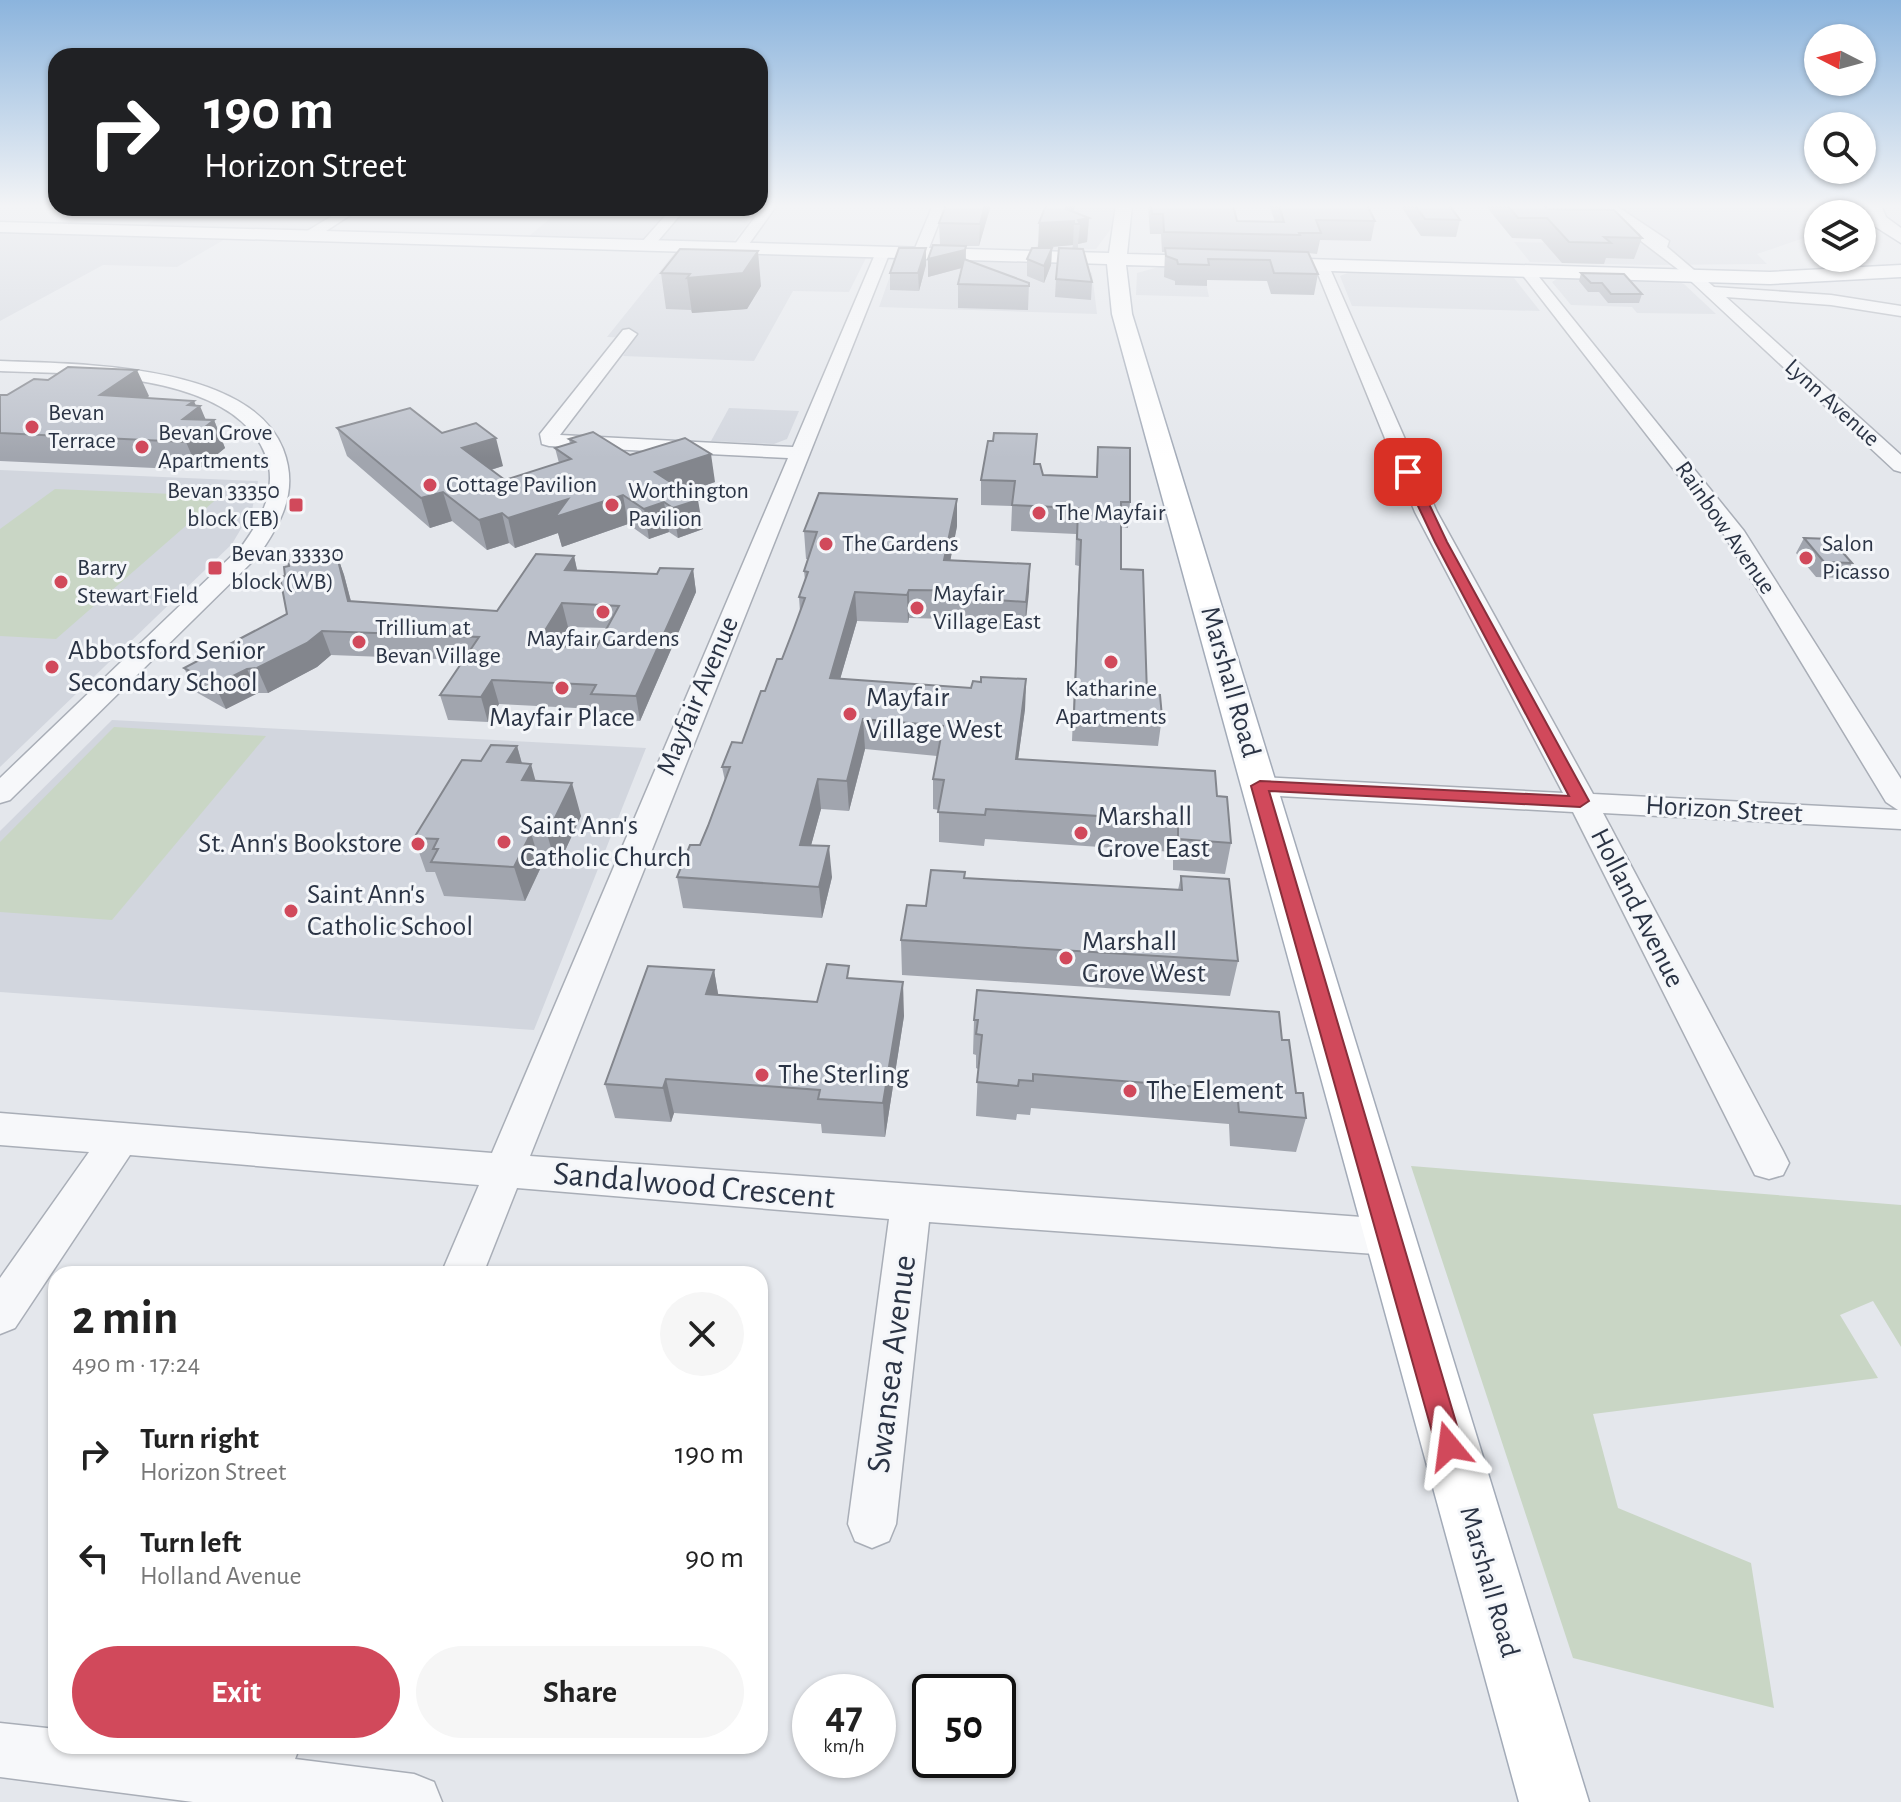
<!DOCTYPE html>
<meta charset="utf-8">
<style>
body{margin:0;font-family:"Alegreya Sans",sans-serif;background:#f6f6f6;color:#222;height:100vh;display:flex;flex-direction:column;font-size:30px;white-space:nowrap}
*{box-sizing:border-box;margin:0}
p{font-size:26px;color:#767676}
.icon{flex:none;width:44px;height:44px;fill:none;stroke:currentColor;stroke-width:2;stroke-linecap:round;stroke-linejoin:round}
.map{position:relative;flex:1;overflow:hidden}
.details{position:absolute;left:48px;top:1266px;width:720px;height:488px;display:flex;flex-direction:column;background:#fff;border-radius:24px;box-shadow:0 2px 6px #0004}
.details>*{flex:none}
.guide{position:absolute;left:48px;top:48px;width:720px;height:168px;border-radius:24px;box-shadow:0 2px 6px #0004;background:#202124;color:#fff;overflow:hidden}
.needle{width:52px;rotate:276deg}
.tools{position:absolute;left:1804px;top:24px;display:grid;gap:16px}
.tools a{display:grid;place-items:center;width:72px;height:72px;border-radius:50%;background:#fff;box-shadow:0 2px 6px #0004;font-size:40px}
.speed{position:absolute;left:792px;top:1674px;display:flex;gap:16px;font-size:40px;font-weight:700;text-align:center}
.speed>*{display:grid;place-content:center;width:104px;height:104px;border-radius:50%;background:#fff;box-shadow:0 2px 6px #0004;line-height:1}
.speed small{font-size:20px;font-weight:400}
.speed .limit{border:4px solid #111;border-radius:12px;background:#fff;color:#111}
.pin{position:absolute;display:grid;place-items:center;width:68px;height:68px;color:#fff;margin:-34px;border-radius:16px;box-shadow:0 4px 12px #0006}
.me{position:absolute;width:88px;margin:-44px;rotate:344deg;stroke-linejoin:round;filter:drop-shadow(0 0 6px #0008)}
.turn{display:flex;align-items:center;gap:28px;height:168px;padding:0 24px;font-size:36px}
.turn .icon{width:104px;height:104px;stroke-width:2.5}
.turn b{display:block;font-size:56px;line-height:68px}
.round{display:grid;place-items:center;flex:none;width:84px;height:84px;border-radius:42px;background:#f6f6f6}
.head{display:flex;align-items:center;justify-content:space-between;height:136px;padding:0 24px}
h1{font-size:48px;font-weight:700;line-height:60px}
.button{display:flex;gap:16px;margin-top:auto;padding:16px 24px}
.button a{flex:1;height:92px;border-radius:48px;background:#d1495b;color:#fff;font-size:32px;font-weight:700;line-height:92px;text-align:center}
.button a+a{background:#f6f6f6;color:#222}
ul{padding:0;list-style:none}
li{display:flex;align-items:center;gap:24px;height:104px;padding:0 24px}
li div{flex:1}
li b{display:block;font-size:30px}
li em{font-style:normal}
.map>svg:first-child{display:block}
.built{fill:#d2d6de}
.green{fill:#c9d6c5}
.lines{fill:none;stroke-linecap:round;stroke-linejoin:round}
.minor-casing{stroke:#a9aeb7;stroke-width:3}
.major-casing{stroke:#a3abb8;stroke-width:3}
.highway-casing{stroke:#8b94a3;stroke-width:3}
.minor{fill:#f7f8fa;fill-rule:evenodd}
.major{fill:#fff;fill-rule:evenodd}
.highway{fill:#fff;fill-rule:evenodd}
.wall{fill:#a1a5ae;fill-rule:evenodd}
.shaded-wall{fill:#83868d}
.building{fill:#bbc0ca;stroke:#83868d;stroke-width:2;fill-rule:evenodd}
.route{fill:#d1495b;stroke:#882f3b;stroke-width:2}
.poi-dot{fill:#d1495b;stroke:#f4f6f9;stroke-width:3}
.labels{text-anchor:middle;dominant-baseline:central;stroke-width:6;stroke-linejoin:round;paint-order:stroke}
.far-street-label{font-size:24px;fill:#2b3445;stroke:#f4f6f9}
.far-poi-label{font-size:24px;fill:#2b3445;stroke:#f4f6f9;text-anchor:start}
.poi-label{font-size:28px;fill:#2b3445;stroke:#f4f6f9;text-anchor:start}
.street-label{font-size:28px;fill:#2b3445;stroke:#f4f6f9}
.near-street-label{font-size:34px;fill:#2b3445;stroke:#f4f6f9}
</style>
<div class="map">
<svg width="1901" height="1802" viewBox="0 0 1901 1802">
<rect width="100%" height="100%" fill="#e4e7ec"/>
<g class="built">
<polygon points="1054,205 1118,205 1113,226 1096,249 1035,250"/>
<polygon points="1532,205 1811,205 1812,208 1807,237 1757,254 1767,264 1651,265 1530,262 1514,242 1568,243"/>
<polygon points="177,208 347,208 310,231 143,226"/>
<polygon points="561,209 599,210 597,213 667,214 645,239 527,238"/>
<polygon points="681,212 755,214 732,243 657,239"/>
<polygon points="0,233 97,235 227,238 177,267 103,265 0,321"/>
<polygon points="676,251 813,255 866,258 849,292 793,291 754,361 623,356 635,338 607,337"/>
<polygon points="906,259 1066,264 1092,273 1097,314 879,307 895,262"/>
<polygon points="1162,266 1203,268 1209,297 1136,295 1137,273"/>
<polygon points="1350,272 1508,276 1514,278 1540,311 1352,306 1340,276"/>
<polygon points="1560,277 1676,281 1684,284 1716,314 1637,313 1632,307 1571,305 1552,282"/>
<polygon points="729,408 799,411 787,439 774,444 711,441"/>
<polygon points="0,470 258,481 252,510 232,544 0,767"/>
<polygon points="112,720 646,748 534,1030 0,992 0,831"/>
</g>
<g class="green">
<polygon points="55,489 220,496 56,639 0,636 0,529"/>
<polygon points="114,727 266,736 112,920 0,912 0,842"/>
<polygon points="1411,1166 1901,1205 1901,1347 1873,1301 1840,1315 1878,1378 1593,1414 1618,1508 1751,1563 1774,1708 1573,1658"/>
</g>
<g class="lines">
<g class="minor-casing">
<g id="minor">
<polygon points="764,205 777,205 744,251 734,251 732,248"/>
<polygon points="933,205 946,205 927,253 915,256 913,253"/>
<polygon points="1599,205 1615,205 1669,241 1667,247 1714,287 1831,295 1901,306 1901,316 1831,305 1726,297 1901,455 1901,472 1894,470 1679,270 1641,241 1640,234"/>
<polygon points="345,208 361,208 314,239 304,239 304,233"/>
<polygon points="672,208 686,208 652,248 642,248 642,242"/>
<polygon points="883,248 890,252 530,1156 1389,1219 1404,1224 1410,1237 1404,1250 1389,1255 929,1222 896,1524 889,1541 872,1548 855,1541 848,1524 889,1219 517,1188 483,1274 441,1274 479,1185 130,1155 15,1328 0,1334 0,1278 89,1152 0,1145 0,1113 492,1153 788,458 549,446 542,444 540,434 623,330 629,329 637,334 560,435 793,447 876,252"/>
<polygon points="1316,261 1328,264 1437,512 1593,794 1898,810 1886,802 1723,533 1521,273 1519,270 1526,266 1531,267 1744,531 1901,779 1901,829 1603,813 1783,1151 1789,1163 1783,1175 1769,1179 1755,1175 1573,812 1260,795 1250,792 1246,786 1250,780 1260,777 1563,793 1415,512 1314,264"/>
<path d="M0 361C78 364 249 363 283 449 299 490 282 522 258 556L10 800 0 803V778L242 546C261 520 278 488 266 456 234 371 76 374 0 371Z"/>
<polygon points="0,1723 56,1729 56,1746 189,1746 243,1753 246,1746 300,1746 295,1759 414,1774 434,1782 442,1802 193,1802 0,1777"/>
</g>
</g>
<g class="major-casing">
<polygon id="major" points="1116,205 1132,205 1127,254 1770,272 1901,265 1901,277 1770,284 1126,265 1132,314 1589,1802 1519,1802 1112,314 1107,264 0,232 0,222 1109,253"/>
</g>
<g class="highway-casing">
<polygon id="highway" points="1863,205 1881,205 1886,217 1901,228 1901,243 1871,224"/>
</g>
<use href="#minor" class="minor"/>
<use href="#major" class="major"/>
<use href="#highway" class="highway"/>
</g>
<g class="wall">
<polygon points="946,205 991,205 979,246 966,246 966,260 1029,283 1028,310 958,308 958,284 962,268 928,277 940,245 939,223"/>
<polygon points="1076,205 1073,212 1089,218 1087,242 1078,244 1078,249 1092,282 1091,300 1055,297 1056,279 1072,249 1073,245 1041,248 1052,248 1051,265 1044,283 1027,276 1027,259"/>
<polygon points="1148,205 1233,205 1237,221 1275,222 1269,205 1367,205 1375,221 1371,241 1320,240 1317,254 1308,253 1318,274 1314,295 1271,294 1267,281 1207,280 1207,286 1175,285 1175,281 1164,277 1165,252 1162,252 1161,234 1150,234"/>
<polygon points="1400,205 1449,205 1460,220 1456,237 1421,236"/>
<polygon points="1485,205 1544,205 1547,209 1642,238 1634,259 1606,258 1604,264 1562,263 1541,239 1512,238"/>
<polygon points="926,248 926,265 919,291 890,290 890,273"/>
<polygon points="680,249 761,286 747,309 692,313 691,310 666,309 661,273"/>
<polygon points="1581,273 1642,294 1639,303 1608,303 1599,292 1588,292 1579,281"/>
<polygon points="0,395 149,396 147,398 196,406 206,420 214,420 225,448 198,470 0,461"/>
<polygon points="337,428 442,433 503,466 491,470 505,480 559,463 555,448 570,444 569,439 630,455 715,482 686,492 703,529 678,538 669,532 649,539 628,524 562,547 558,533 515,548 509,543 487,550 452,521 430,528 347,456"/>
<polygon points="1098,447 1130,502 1128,528 1121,527 1121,569 1147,694 1162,717 1158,746 1072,741 1079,566 1075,565 1076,534 1011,531 1012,506 981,505 981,480 1043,475 1096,477"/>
<polygon points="957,526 950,561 1030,564 1025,630 995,629 988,626 988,620 909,618 908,623 857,621 840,679 971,688 981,682 1026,679 1025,709 1018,759 1217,796 1231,843 1225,874 1173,870 1173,852 985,839 984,846 939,842 939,810 933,809 933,779 937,756 865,749 849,811 821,809 811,845 832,877 822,918 683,908 677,877 700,845 725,781 722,767 742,743 765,691 782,659 800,612 799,597 805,580 804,571 808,559 806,559 804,531"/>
<polygon points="1804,538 1852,563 1844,578 1816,577 1796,553"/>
<path d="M336 552 344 575 351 601 497 611 574 556 577 570 657 574 693 569 696 592 640 721 597 718 595 709 499 704 488 722 448 720 440 695 464 660 331 655 317 667 268 693H258L226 709 196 692 184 668 287 614 285 576ZM568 627 607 628 596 648 556 646Z"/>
<polygon points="517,746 522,763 536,781 581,816 557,868 541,867 525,901 444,896 435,872 426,872 414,838 481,761"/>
<polygon points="965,872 965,878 1178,890 1181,876 1238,961 1230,996 902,975 901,940 926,906"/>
<polygon points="714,970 718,995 817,1002 850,978 904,1016 885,1137 822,1133 821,1124 674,1113 671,1122 615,1118 605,1084"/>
<polygon points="974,1020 1282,1040 1296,1093 1306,1118 1296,1152 1230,1146 1229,1124 1031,1108 1030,1115 1017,1114 1016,1120 976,1116 978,1069 976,1068 976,1055 973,1054"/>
</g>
<g class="shaded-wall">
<polygon points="985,205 991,205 990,208 979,246 980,224"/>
<polygon points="1067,205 1076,205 1069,221 1074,221 1073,245 1038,248 1039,223 1066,209"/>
<polygon points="1089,218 1087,242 1078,244 1080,224 1078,220"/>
<polygon points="966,246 965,267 928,277 928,259"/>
<polygon points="926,248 926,265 919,291 918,273"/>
<polygon points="1052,248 1051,265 1044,283 1044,266"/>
<polygon points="758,251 761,286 747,309 692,313 687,278"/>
<polygon points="137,370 149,396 112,422 100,395"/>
<polygon points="194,401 197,408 200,406 208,425 214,420 225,448 198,470 186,442 183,419 188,405"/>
<polygon points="496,438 503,466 470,476 462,448"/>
<polygon points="711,454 715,482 660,501 655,472"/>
<polygon points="443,492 452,521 430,528 421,498"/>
<polygon points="623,495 628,524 562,547 558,533 515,548 508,518 568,499"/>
<polygon points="957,499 957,526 945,588 944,560"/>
<polygon points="698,500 703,529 678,538 673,508"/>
<polygon points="664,502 669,532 649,539 644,509"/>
<polygon points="502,513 509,543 487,550 479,520"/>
<polygon points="336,552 344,575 357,625 348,601"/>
<polygon points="574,556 579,579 565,570"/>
<polygon points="1030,564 1029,592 1025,630 1026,602"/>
<polygon points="693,569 696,592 640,721 636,696"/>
<polygon points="909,590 909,618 908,623 907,595"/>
<polygon points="855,592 857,621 832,707 830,678"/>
<polygon points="562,603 568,627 543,669 536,645"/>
<polygon points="322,631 331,655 317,667 268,693 257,668"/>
<polygon points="247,669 258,693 226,709 215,685"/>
<polygon points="1026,679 1025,709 1014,789 1016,759"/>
<polygon points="492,680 499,704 488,722 481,697"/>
<polygon points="863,719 865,749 849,811 847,781"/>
<polygon points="517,746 525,775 531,764 540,797 532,814 507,762"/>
<polygon points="818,779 821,809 803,875 800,845"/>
<polygon points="572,783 581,816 557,868 547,834"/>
<polygon points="531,833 541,867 525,901 514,867"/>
<polygon points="829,846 832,877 822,918 819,887"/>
<polygon points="714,970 720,1005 706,994"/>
<polygon points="903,982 904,1016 885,1137 883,1103"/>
<polygon points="666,1079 674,1113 671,1122 663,1088"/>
</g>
<g class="building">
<polygon points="946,205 985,205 980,224 939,223"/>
<polygon points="1046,205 1067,205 1066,209 1089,218 1078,220 1080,224 1074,224 1074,221 1039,223"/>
<polygon points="1151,205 1233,205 1237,221 1284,222 1279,205 1367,205 1375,221 1316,220 1321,233 1299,233 1300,235 1164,232 1163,214 1152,214"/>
<polygon points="1415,205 1449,205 1460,220 1425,219"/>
<polygon points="1507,205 1544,205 1547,209 1614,210 1642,238 1604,237 1611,243 1569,242 1547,218 1518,218"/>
<polygon points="933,245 966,246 965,250 928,259"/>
<polygon points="899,248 926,248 918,273 890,273"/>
<polygon points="1032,248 1052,248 1044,266 1027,259"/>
<polygon points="1059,248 1083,249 1092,282 1056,279"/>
<polygon points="1165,248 1308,252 1318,274 1274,273 1270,260 1208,259 1209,265 1178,264 1177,260 1166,256"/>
<polygon points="680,249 758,251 743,273 687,278 690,274 661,273"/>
<polygon points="964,259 1029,283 1029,286 958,284"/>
<polygon points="1581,273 1624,274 1642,294 1611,294 1602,283 1591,283"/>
<polygon points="68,367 137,370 100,395 194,401 188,405 200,406 183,419 214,420 186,442 0,433 0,395 7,395 34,379 48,380"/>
<polygon points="410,408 442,433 476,423 496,438 462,448 505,480 571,459 555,448 575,442 569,439 593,432 630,455 685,438 711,454 655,472 698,500 673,508 664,502 644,509 623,495 555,517 568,499 508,518 502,513 479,520 443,492 421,498 337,428"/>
<polygon points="994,433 1037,434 1034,464 1040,464 1043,475 1097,477 1098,447 1130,448 1130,502 1121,502 1121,569 1143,570 1147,694 1160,695 1162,717 1074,713 1081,540 1077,539 1078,508 1012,505 1015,481 981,480 988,441 993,441"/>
<polygon points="819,493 957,499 944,560 1030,564 1026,602 996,600 989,597 990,591 909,590 907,595 855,592 830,678 971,688 973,681 981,682 981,677 1026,679 1016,759 1215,771 1217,796 1227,797 1231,843 1178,839 1178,821 986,809 985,815 938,812 944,780 933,779 943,726 863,719 847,781 818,779 800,845 829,846 819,887 677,877 690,845 700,845 708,826 730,767 722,767 732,742 742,743 761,691 765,691 777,659 782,659 794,628 805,598 799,597 808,572 804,571 817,532 804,531"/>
<polygon points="1804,538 1831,539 1852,563 1824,562"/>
<path d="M336 552 348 601 497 611 536 554 574 556 565 570 657 574 660 568 693 569 636 696 591 694 596 685 492 680 481 697 440 695 479 637 322 631 307 643 257 668 247 669 215 685 184 668 287 614 280 577 285 576 284 567 289 566 288 561ZM562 603 619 606 596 648 536 645Z"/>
<polygon points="491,745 517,746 507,762 531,764 522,780 572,783 547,834 531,833 514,867 431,862 438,849 433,849 438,839 414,838 462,760 481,761"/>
<polygon points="931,870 965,872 964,878 1182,890 1181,876 1229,879 1238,961 901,940 907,905 926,906"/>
<polygon points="827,964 849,966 847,978 903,982 883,1103 818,1099 820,1090 666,1079 663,1088 605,1084 648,966 714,970 706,994 817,1002"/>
<polygon points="977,990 1279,1012 1282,1040 1289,1040 1296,1093 1303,1093 1306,1118 1239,1112 1237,1090 1033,1074 1033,1081 1019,1080 1018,1086 977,1082 982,1035 976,1034 978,1020 974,1020"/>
</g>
<linearGradient id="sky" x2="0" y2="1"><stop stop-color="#8bb4dd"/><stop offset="0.45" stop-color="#f3f4f6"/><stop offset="1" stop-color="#f3f4f6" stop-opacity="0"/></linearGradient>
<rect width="1901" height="458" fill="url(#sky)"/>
<polygon class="route" points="1408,469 1414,472 1447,542 1589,801 1580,807 1269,791 1463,1446 1459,1455 1449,1459 1440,1455 1436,1446 1251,786 1260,781 1569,796 1435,542 1402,472"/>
<g class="poi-dot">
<circle cx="32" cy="427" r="8"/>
<circle cx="142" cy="447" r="8"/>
<circle cx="430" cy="485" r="8"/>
<rect x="288" y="497" width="16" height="16" rx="4"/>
<circle cx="612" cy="505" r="8"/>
<circle cx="1039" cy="513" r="8"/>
<circle cx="826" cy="544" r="8"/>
<circle cx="1806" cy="558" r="8"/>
<rect x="207" y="560" width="16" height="16" rx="4"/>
<circle cx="61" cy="582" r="8"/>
<circle cx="917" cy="608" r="8"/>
<circle cx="603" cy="612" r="8"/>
<circle cx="359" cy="642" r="8"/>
<circle cx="1111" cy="662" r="8"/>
<circle cx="52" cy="667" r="8"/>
<circle cx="562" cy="688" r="8"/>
<circle cx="850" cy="714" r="8"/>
<circle cx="1081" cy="833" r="8"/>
<circle cx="504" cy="842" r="8"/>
<circle cx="418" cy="844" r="8"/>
<circle cx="291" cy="911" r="8"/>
<circle cx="1066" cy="958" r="8"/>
<circle cx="762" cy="1075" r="8"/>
<circle cx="1130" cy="1091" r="8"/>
</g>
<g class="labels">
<g class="far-street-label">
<text transform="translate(1832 403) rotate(42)">Lynn Avenue</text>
<text transform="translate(1725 528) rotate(55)">Rainbow Avenue</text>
</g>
<g class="far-poi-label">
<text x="48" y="413">Bevan<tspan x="48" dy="28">Terrace</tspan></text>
<text x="158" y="433">Bevan Grove<tspan x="158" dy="28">Apartments</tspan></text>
<text x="446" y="485">Cottage Pavilion</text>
<text x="280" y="491" text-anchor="end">Bevan 33350<tspan x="280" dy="28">block (EB)</tspan></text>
<text x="628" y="491">Worthington<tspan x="628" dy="28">Pavilion</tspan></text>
<text x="1055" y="513">The Mayfair</text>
<text x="842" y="544">The Gardens</text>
<text x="1822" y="544">Salon<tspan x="1822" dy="28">Picasso</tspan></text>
<text x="231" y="554">Bevan 33330<tspan x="231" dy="28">block (WB)</tspan></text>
<text x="77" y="568">Barry<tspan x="77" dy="28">Stewart Field</tspan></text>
<text x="933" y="594">Mayfair<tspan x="933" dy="28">Village East</tspan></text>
<text x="375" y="628">Trillium at<tspan x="375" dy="28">Bevan Village</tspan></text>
<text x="603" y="639" text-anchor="middle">Mayfair Gardens</text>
<text x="1111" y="689" text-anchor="middle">Katharine<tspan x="1111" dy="28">Apartments</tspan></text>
</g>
<g class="poi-label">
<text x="68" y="651">Abbotsford Senior<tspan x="68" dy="32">Secondary School</tspan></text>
<text x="866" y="698">Mayfair<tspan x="866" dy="32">Village West</tspan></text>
<text x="562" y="718" text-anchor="middle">Mayfair Place</text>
<text x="1097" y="817">Marshall<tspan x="1097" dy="32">Grove East</tspan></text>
<text x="520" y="826">Saint Ann's<tspan x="520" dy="32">Catholic Church</tspan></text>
<text x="402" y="844" text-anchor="end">St. Ann's Bookstore</text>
<text x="307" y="895">Saint Ann's<tspan x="307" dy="32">Catholic School</tspan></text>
<text x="1082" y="942">Marshall<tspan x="1082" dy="32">Grove West</tspan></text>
<text x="778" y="1075">The Sterling</text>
<text x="1146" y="1091">The Element</text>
</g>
<g class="street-label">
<text transform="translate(1230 682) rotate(74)">Marshall Road</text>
<text transform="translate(698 696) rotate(-67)">Mayfair Avenue</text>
<text transform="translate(1724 810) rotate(3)">Horizon Street</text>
<text transform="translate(1637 908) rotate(63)">Holland Avenue</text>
<text transform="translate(1489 1582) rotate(74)">Marshall Road</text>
</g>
<g class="near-street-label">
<text transform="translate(694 1186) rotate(5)">Sandalwood Crescent</text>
<text transform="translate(892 1364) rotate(-83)">Swansea Avenue</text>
</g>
</g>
</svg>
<div class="tools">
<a><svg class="needle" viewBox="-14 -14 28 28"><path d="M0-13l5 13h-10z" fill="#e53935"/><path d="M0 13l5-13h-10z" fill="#767676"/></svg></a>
<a><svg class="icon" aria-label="search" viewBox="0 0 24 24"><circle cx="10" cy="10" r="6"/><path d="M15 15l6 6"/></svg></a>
<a><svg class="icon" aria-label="layers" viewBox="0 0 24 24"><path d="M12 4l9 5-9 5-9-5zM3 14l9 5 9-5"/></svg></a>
</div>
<div class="speed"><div>47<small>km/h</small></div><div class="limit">50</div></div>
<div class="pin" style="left:1408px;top:472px;background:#d93025"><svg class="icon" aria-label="arrive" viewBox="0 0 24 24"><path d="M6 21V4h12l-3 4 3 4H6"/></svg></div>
<svg class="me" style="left:1449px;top:1446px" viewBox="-20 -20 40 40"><path d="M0-17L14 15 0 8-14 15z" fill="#d1495b" stroke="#fff" stroke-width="4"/></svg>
<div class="guide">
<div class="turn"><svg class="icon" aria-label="right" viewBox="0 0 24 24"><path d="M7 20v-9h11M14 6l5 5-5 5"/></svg><div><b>190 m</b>Horizon Street</div></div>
</div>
<section class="details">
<div class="head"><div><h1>2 min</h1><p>490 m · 17:24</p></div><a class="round"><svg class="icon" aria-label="close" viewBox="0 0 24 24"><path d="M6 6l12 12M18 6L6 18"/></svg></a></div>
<ul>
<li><svg class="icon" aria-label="right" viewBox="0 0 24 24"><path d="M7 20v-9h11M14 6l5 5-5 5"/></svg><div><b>Turn right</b><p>Horizon Street</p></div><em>190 m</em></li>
<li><svg class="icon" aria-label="left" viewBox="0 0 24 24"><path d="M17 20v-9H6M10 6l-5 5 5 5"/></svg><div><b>Turn left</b><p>Holland Avenue</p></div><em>90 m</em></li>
</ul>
<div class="button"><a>Exit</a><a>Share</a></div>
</section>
</div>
